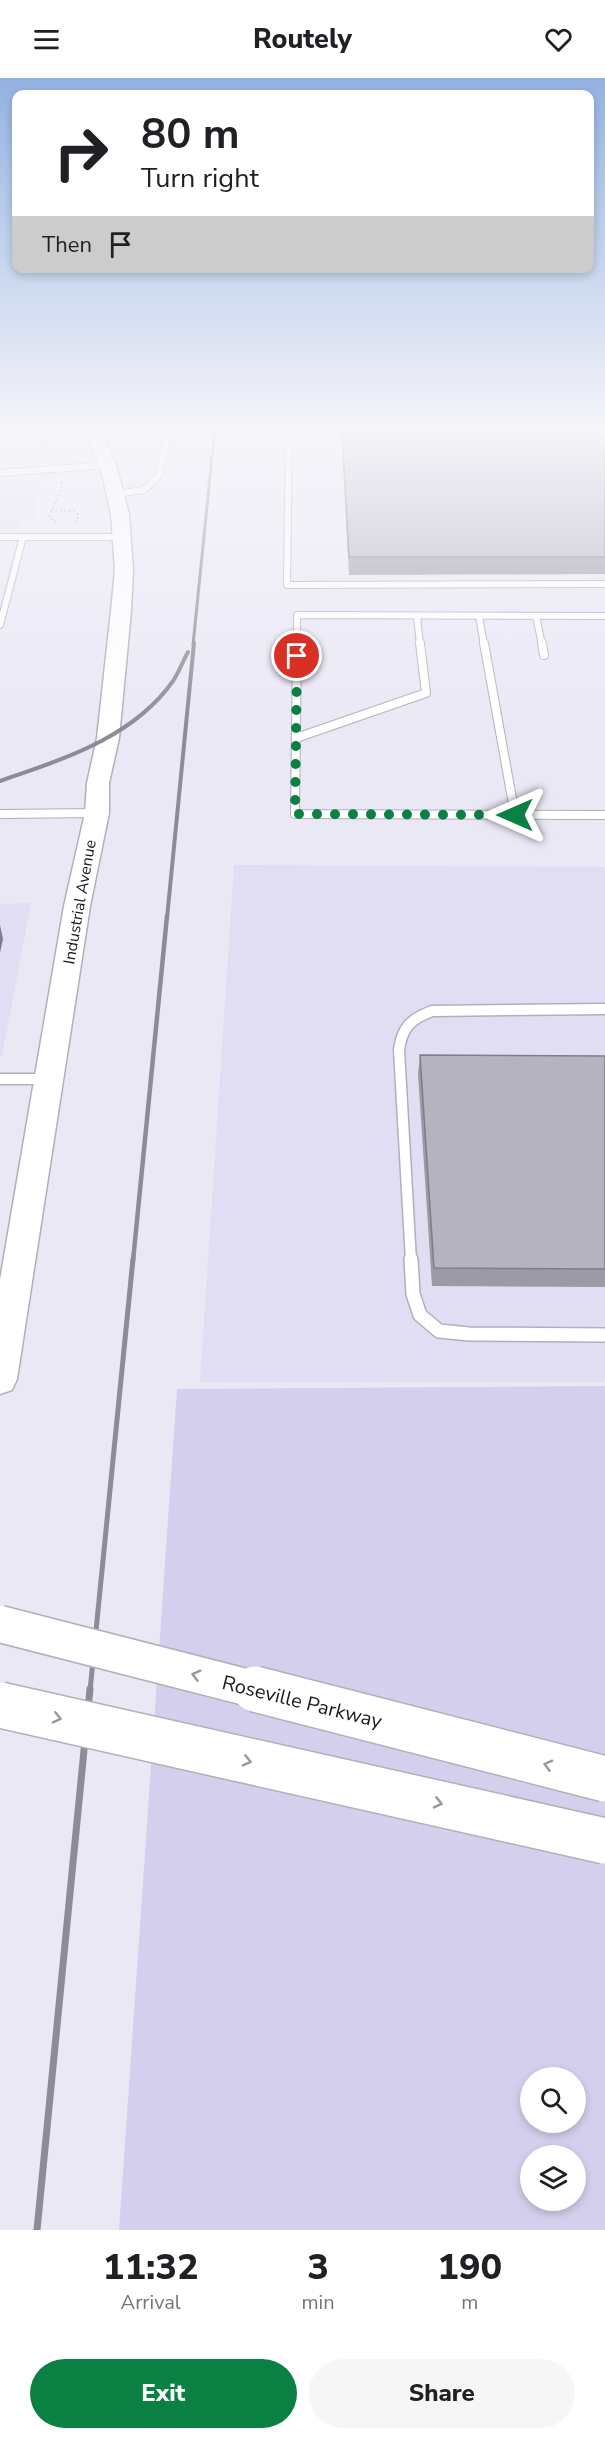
<!DOCTYPE html>
<style>
body{margin:0;font-family:"Nunito Sans",sans-serif;background:#f6f6f6;color:#202124;height:100vh;display:flex;flex-direction:column;font-size:22px;white-space:nowrap}
*{box-sizing:border-box;margin:0}
p{font-size:20px;color:#757577}
.icon{flex:none;width:33px;height:33px;fill:none;stroke:currentColor;stroke-width:2;stroke-linecap:round;stroke-linejoin:round}
.map{position:relative;height:2152px;overflow:hidden}
.sheet{display:flex;flex-direction:column;background:#fff;flex:1}
.sheet>*{flex:none}
.banner{position:absolute;left:12px;top:12px;width:582px;height:183px;border-radius:12px;box-shadow:0 3px 9px #0003;background:#fff;color:#202124;overflow:hidden}
.controls{position:absolute;left:520px;top:1989px;display:grid;gap:12px}
.controls a{display:grid;place-items:center;width:66px;height:66px;border-radius:50%;background:#fff;box-shadow:0 3px 9px #0003;font-size:30px}
.pin{position:absolute;display:grid;place-items:center;width:51px;height:51px;color:#fff;margin:-26px;border:3px solid #fff;border-radius:50%;box-shadow:0 2px 6px #0007}
.me{position:absolute;width:66px;margin:-33px;rotate:270deg;stroke-linejoin:round;filter:drop-shadow(0 0 4px #0008)}
.turn{display:flex;align-items:center;gap:21px;height:126px;padding:0 30px;font-size:27px}
.turn .icon{width:78px;height:78px;stroke-width:2.5}
.turn b{display:block;font-size:42px;line-height:51px}
.then{display:flex;align-items:center;height:57px;padding:0 30px;background:#0003;gap:12px;font-size:22px}
.eta{display:flex;justify-content:space-evenly;align-items:center;height:102px;text-align:center}
.eta b{font-size:36px;font-weight:800;line-height:42px}
.cta{display:flex;gap:12px;margin-top:auto;padding:12px 30px}
.cta a{flex:1;height:69px;border-radius:36px;background:#0b8043;color:#fff;font-size:24px;font-weight:800;line-height:69px;text-align:center}
.cta a+a{background:#f6f6f6;color:#202124}
header{display:flex;justify-content:space-between;align-items:center;height:78px;padding:0 30px;background:#fff;font-size:27px;font-weight:800}
.map>svg:first-child{display:block}
.built{fill:#e1def3}
.green{fill:#d4cfec;fill-rule:evenodd}
.lines{fill:none;stroke-linecap:round;stroke-linejoin:round}
.lane-far3-casing{stroke:#b1afbb;stroke-width:8}
.lane-far2-casing{stroke:#b1afbb;stroke-width:10}
.lane-far1-casing{stroke:#b1afbb;stroke-width:13}
.lane-casing{stroke:#b1afbb;stroke-width:16}
.secondary-casing{stroke:#b1afbb;stroke-width:3}
.path{stroke:#a3a1ab;stroke-width:2;stroke-dasharray:1.5 3;stroke-linecap:butt}
.lane-far3{stroke:#fff;stroke-width:6}
.lane-far2{stroke:#fff;stroke-width:8}
.lane-far1{stroke:#fff;stroke-width:10}
.lane{stroke:#fff;stroke-width:13}
.secondary{fill:#fff;fill-rule:evenodd}
.rail-far4{stroke:#8d8b94;stroke-width:3}
.rail-far3{stroke:#8d8b94;stroke-width:4}
.rail-far2{stroke:#8d8b94;stroke-width:4.5}
.rail-far1{stroke:#8d8b94;stroke-width:5}
.rail{stroke:#8d8b94;stroke-width:7}
.secondary-bridge-far1-casing{stroke:#b1afbb;stroke-width:39;stroke-linecap:butt}
.secondary-bridge-casing{stroke:#b1afbb;stroke-width:48;stroke-linecap:butt}
.secondary-bridge-far1{stroke:#fff;stroke-width:36}
.secondary-bridge{stroke:#fff;stroke-width:45}
.wall{fill:#9c9aa5}
.shaded-wall{fill:#7f7d86}
.building{fill:#b5b3c0;stroke:#7f7d86;stroke-width:1.5}
.oneway{stroke:#98989a}
.route{stroke:#0b8043;stroke-width:10;stroke-dasharray:0 18}
.labels{text-anchor:middle;dominant-baseline:central;stroke-width:5;stroke-linejoin:round;paint-order:stroke}
.street-label{font-size:16px;fill:#1b1a1f;stroke:#fff}
.near-street-label{font-size:20px;fill:#1b1a1f;stroke:#fff}
</style>
<header><svg class="icon" aria-label="menu" viewBox="0 0 24 24"><path d="M4 6h16M4 12h16M4 18h16"/></svg>Routely<svg class="icon" aria-label="heart" viewBox="0 0 24 24"><path d="M12 20l-8-8c-3-5 5-10 8-4 3-6 11-1 8 4z"/></svg></header>
<div class="map">
<svg width="605" height="2152" viewBox="0 0 605 2152">
<rect width="100%" height="100%" fill="#eae8f5"/>
<g class="built">
<polygon points="0,403 30,403 29,408 40,408 33,441 21,441 18,451 0,451"/>
<polygon points="234,787 605,789 605,1304 200,1304"/>
<polygon points="31,825 2,978 0,978 0,826"/>
</g>
<path class="green" d="M605 1308V2152H119L177 1311ZM531 2000H576V2044H531ZM531 2078H576V2122H531Z"/>
<g class="lines">
<g class="lane-far3-casing">
<g id="lane-far3">
<polyline points="289,349 287,507 605,506"/>
<polyline points="0,395 108,387"/>
<polyline points="116,416 144,412 159,397 169,349"/>
<polyline points="0,459 123,459"/>
<polyline points="417,538 420,567"/>
<polyline points="479,538 484,567"/>
<polyline points="536,538 542,567"/>
<polyline points="0,547 23,459"/>
<polyline points="297,567 297,537 605,538"/>
</g>
</g>
<g class="lane-far2-casing">
<g id="lane-far2">
<polyline points="297,565 295,736 605,737"/>
<polyline points="484,565 515,737"/>
<polyline points="542,565 544,577"/>
<polyline points="296,660 426,615 420,565"/>
<polyline points="0,736 97,735"/>
</g>
</g>
<g class="lane-far1-casing">
<g id="lane-far1">
<polyline points="0,1001 48,1001"/>
<path d="M411 1183 399 972C402 949 411 941 432 933L605 931"/>
</g>
</g>
<g class="lane-casing">
<polyline id="lane" points="411,1181 413,1216 420,1237 439,1253 469,1256 605,1257"/>
</g>
<g class="secondary-casing">
<polygon id="secondary" points="83,349 99,349 116,387 129,436 133,492 131,533 119,660 109,705 109,735 90,828 17,1301 12,1312 0,1316 0,1202 64,828 85,735 87,705 97,660 111,533 115,492 111,436 100,387"/>
</g>
<g class="path">
<polyline points="35,349 37,357 57,377"/>
<polyline points="51,432 74,433 79,438 75,444"/>
<polyline points="56,444 49,439 61,412 62,402"/>
</g>
<use href="#lane-far3" class="lane-far3"/>
<use href="#lane-far2" class="lane-far2"/>
<use href="#lane-far1" class="lane-far1"/>
<use href="#lane" class="lane"/>
<use href="#secondary" class="secondary"/>
<polyline class="rail-far4" points="193,567 215,349"/>
<g class="rail-far3">
<path d="M0 703C63 681 133 660 173 603 179 594 183 583 188 574"/>
<polyline points="167,840 194,565"/>
</g>
<polyline class="rail-far2" points="133,1183 167,838"/>
<polyline class="rail-far1" points="90,1613 133,1181"/>
<polyline class="rail" points="37,2152 90,1611"/>
<g class="secondary-bridge-far1-casing">
<polyline id="secondary-bridge-far1" points="0,1546 261,1613"/>
</g>
<g class="secondary-bridge-casing">
<g id="secondary-bridge">
<polyline points="255,1611 605,1701"/>
<polyline points="0,1627 605,1763"/>
</g>
</g>
<use href="#secondary-bridge-far1" class="secondary-bridge-far1"/>
<use href="#secondary-bridge" class="secondary-bridge"/>
</g>
<g class="wall">
<polygon points="341,349 605,349 605,496 349,497"/>
<polygon points="420,977 605,978 605,1209 432,1208 418,996"/>
</g>
<polygon class="shaded-wall" points="0,847 3,861 0,875"/>
<g class="building">
<polygon points="342,349 605,349 605,479 349,479"/>
<polygon points="420,977 605,978 605,1191 434,1190"/>
</g>
<defs><path id="oneway-chevron" d="M-2-3.5L2.5 0L-2 3.5" fill="none" stroke-width="1.6" stroke-linecap="round" stroke-linejoin="round" transform="scale(1.5)"/></defs>
<g class="oneway">
<use href="#oneway-chevron" transform="translate(196 1597) rotate(-165)"/>
<use href="#oneway-chevron" transform="translate(57 1640) rotate(13)"/>
<use href="#oneway-chevron" transform="translate(247 1683) rotate(13)"/>
<use href="#oneway-chevron" transform="translate(548 1687) rotate(-166)"/>
<use href="#oneway-chevron" transform="translate(438 1725) rotate(13)"/>
</g>
<linearGradient id="sky" x2="0" y2="1"><stop stop-color="#93b2e1"/><stop offset="0.54" stop-color="#f6f5fa"/><stop offset="1" stop-color="#f6f5fa" stop-opacity="0"/></linearGradient>
<rect width="605" height="650" fill="url(#sky)"/>
<g class="lines">
<polyline class="route" points="297,578 295,736 515,737"/>
</g>
<g class="labels">
<g class="street-label">
<text transform="translate(80 824) rotate(-80)">Industrial Avenue</text>
</g>
<g class="near-street-label">
<text transform="translate(302 1624) rotate(14)">Roseville Parkway</text>
</g>
</g>
</svg>
<div class="controls">
<a><svg class="icon" aria-label="search" viewBox="0 0 24 24"><circle cx="10" cy="10" r="6"/><path d="M15 15l6 6"/></svg></a>
<a><svg class="icon" aria-label="layers" viewBox="0 0 24 24"><path d="M12 4l9 5-9 5-9-5zM3 14l9 5 9-5"/></svg></a>
</div>
<div class="pin" style="left:297px;top:578px;background:#d93025"><svg class="icon" aria-label="arrive" viewBox="0 0 24 24"><path d="M6 21V4h12l-3 4 3 4H6"/></svg></div>
<svg class="me" style="left:515px;top:737px" viewBox="-20 -20 40 40"><path d="M0-17L14 15 0 8-14 15z" fill="#0b8043" stroke="#fff" stroke-width="4"/></svg>
<div class="banner">
<div class="turn"><svg class="icon" aria-label="right" viewBox="0 0 24 24"><path d="M7 20v-9h11M14 6l5 5-5 5"/></svg><div><b>80 m</b>Turn right</div></div>
<div class="then">Then<svg class="icon" aria-label="arrive" viewBox="0 0 24 24"><path d="M6 21V4h12l-3 4 3 4H6"/></svg></div>
</div>
</div>
<section class="sheet">
<div class="eta">
<div><b>11:32</b><p>Arrival</p></div>
<div><b>3</b><p>min</p></div>
<div><b>190</b><p>m</p></div>
</div>
<div class="cta"><a>Exit</a><a>Share</a></div>
</section>
